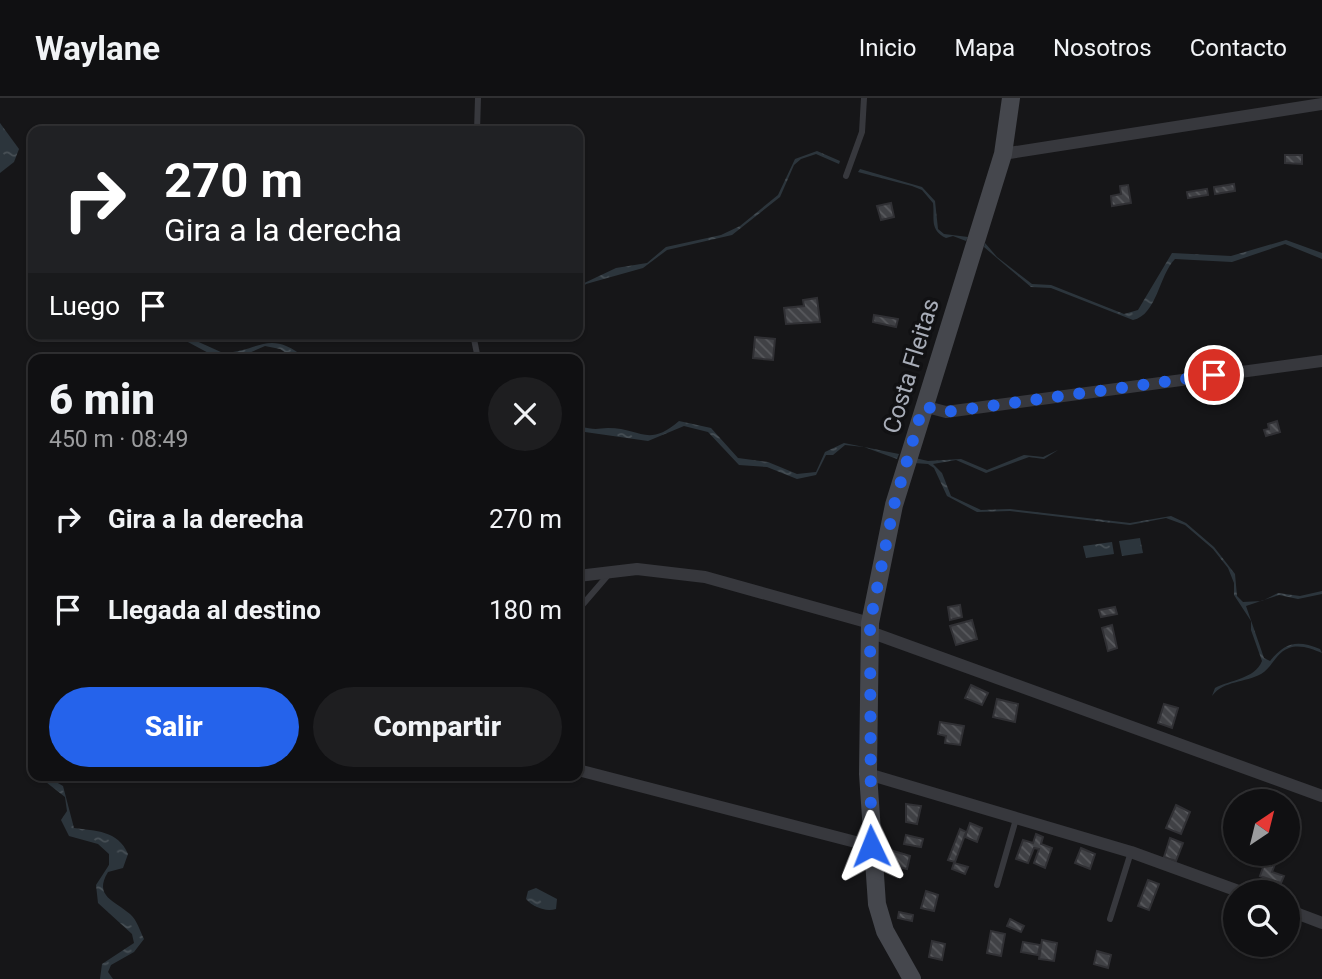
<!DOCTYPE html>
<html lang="es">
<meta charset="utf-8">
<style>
body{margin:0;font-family:Roboto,sans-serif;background:#1e1e20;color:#f1f3f6;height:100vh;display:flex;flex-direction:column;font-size:26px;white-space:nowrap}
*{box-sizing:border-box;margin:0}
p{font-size:23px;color:#9c9d9f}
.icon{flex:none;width:38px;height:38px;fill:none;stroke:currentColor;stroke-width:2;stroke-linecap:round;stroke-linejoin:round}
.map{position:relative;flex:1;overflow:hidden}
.side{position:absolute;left:28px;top:256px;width:555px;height:427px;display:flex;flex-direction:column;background:#101012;border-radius:14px;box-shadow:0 2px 5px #0004,0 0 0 2px #303032}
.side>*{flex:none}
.top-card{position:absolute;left:28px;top:28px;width:555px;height:214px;border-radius:14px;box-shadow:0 2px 5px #0004,0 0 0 2px #303032;background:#202124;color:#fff;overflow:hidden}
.needle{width:46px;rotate:35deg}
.tools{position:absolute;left:1223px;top:691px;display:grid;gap:14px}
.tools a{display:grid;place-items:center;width:77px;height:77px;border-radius:50%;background:#101012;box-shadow:0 2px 5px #0004,0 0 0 2px #303032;font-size:35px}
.pin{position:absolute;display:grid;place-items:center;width:60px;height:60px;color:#fff;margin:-30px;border:4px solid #fff;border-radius:50%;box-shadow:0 2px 7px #0007}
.me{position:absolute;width:77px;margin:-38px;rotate:358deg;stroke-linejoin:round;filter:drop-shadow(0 0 5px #0008)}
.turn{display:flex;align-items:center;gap:24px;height:147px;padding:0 21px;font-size:32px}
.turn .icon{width:91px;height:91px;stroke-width:2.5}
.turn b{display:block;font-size:49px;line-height:60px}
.then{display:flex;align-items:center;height:66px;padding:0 21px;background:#0003;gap:14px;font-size:26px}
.round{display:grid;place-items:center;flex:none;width:74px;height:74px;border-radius:37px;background:#1e1e20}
.head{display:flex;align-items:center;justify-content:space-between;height:119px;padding:0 21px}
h1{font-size:42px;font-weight:800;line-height:52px}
.cta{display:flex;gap:14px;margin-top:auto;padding:14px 21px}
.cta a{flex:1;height:80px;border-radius:42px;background:#2563eb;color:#fff;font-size:28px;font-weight:800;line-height:80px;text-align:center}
.cta a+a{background:#1e1e20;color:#f1f3f6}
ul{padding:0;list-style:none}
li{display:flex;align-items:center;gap:21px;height:91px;padding:0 21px}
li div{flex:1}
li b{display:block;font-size:26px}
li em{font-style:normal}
header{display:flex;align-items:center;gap:42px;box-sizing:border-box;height:98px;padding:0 35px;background:#101012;border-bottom:2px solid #303032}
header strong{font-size:33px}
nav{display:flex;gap:38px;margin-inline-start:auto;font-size:24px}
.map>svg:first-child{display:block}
.water{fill:url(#water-ripples)}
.building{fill:url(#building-back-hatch);stroke:#303034;stroke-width:2}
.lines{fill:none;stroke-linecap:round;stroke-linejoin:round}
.service{stroke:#37383d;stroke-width:6}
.minor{stroke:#37383d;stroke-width:12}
.secondary{stroke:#45474d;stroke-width:18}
.route{stroke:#2563eb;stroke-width:12;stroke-dasharray:0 21.6}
.labels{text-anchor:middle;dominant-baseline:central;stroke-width:7;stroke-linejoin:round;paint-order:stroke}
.street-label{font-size:24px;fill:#a8adb8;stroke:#111113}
</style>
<header>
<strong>Waylane</strong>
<nav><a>Inicio</a><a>Mapa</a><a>Nosotros</a><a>Contacto</a></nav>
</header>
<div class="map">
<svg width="1322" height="881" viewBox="0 0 1322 881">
<defs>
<pattern id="water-ripples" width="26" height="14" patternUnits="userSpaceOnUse" patternTransform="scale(1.75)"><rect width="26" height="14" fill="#2c353c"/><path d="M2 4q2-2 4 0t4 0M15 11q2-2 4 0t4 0" fill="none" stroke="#485056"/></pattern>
<pattern id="building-back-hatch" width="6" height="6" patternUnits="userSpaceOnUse" patternTransform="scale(1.75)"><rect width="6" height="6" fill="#404145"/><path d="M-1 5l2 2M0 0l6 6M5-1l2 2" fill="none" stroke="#595a5e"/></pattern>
</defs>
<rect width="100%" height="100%" fill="#161618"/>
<g class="water">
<polygon points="0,25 19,51 14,64 0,75"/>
<polygon points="817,53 840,63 839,66 816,56 801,61 794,67 780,99 732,137 667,152 643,170 586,186 578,193 578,188 616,170 647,165 666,149 721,137 740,128 778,97 795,61"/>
<path d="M860 71 922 89 935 103 938 131 944 136 968 139 966 143 953 138 946 140C929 132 935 120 933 105L922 92 912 88 858 74Z"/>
<path d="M1286 142 1322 155V161L1285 146 1232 164 1175 161C1159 177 1157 217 1133 222L1051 190 1031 189 984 149 985 145 997 159 1032 186 1051 187 1124 216 1138 212 1172 155 1231 158Z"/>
<path d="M156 236H181L223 255C262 253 268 230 307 261H295L280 251 265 248 242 258 216 259 186 243Z"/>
<path d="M679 323 711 330 738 360 768 364 797 376 816 374 825 354 844 345 899 356 897 361 864 349 845 347 833 357H826L816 377 797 381 767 369 739 367 708 334 684 328 648 343 578 333 580 328C592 332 597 331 608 330 640 330 648 350 679 323Z"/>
<path d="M1058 352 1044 361 1029 359 986 375 956 362 933 366 942 375 951 398 981 412 1010 411 1130 425 1171 418 1186 425 1214 449 1235 476 1237 498 1243 504 1262 503 1278 495 1300 498 1322 493V496L1298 501 1279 497 1246 508 1264 560 1270 563C1286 544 1297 542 1320 551L1322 555C1312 551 1300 546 1289 550 1275 555 1273 569 1261 576 1245 585 1224 582 1212 598L1215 590C1230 582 1255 581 1262 563L1251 532V523L1234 497V485L1228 470 1213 451 1185 427 1166 420 1130 427 1010 413 977 414 947 398 934 370 928 366 914 365 915 360 928 363 961 361 987 372 1024 357 1043 359Z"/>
<polygon points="1140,440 1143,455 1122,458 1119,443"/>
<polygon points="1112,444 1114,456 1086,460 1083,448"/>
<path d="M37 677H44L63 688 74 730C95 733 118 732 128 756L123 770 108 774C93 798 115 803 130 816 137 822 140 833 144 841L134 854 111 867 108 874 113 881H100L102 866 134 845 132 836 98 805 96 787 109 767V756L98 746 69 738 61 722 67 713 65 699Z"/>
<path d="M536 790 557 801 556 811C545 814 533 809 526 801L528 793Z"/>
</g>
<g class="building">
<polygon points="1285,57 1302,57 1302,66 1285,65"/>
<polygon points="1234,86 1235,93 1215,96 1214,89"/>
<polygon points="1128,87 1131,105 1112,108 1111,98 1121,96 1120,88"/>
<polygon points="1207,91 1208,97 1188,100 1187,94"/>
<polygon points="891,105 894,119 881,122 877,108"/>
<polygon points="817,200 820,224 786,226 784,210 804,208 803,202"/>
<polygon points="874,217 898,221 896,229 873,224"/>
<polygon points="755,239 775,241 773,262 753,260"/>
<polygon points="1277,323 1280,334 1266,338 1264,332 1269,331 1268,326"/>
<polygon points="960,507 962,519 950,522 948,509"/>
<polygon points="1115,509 1117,516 1101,519 1099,512"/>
<polygon points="972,522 977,541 956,547 950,528"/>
<polygon points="1112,527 1117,550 1108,553 1102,530"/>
<polygon points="971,587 988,595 982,607 965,600"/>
<polygon points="997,601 1018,606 1015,624 993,619"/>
<polygon points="1164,606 1178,610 1172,630 1158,625"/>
<polygon points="940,624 964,628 960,647 945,645 946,638 938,636"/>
<polygon points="906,706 921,708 917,726 906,724"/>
<polygon points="1176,707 1190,714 1181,736 1166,730"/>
<polygon points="970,725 982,730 977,744 965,739"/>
<polygon points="960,731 966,734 955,764 948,762"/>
<polygon points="1036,736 1043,739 1041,746 1052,750 1045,770 1034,765 1039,751 1034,750 1028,765 1016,761 1023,742 1033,745"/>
<polygon points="906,737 923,741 921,749 904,746"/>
<polygon points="1170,740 1183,745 1176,763 1164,759"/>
<polygon points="1081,750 1095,756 1090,771 1075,765"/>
<polygon points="890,752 910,758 907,771 886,766"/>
<polygon points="1267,758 1277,761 1272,774 1284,778 1281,785 1260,778"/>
<polygon points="954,765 968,769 965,776 952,771"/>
<polygon points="1148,782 1159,786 1149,812 1138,808"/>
<polygon points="926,793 938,797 934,813 921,810"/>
<polygon points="899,814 913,817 912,823 898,820"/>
<polygon points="1010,821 1024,828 1021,834 1007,828"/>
<polygon points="991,833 1005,836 1001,858 987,855"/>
<polygon points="1042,842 1057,845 1054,863 1039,861"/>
<polygon points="932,843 945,846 942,862 929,859"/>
<polygon points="1023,844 1040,847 1038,857 1021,854"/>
<polygon points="1097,853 1111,857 1108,870 1094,866"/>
</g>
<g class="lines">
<g class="service">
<polyline points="477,33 478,0"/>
<polyline points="846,78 862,34 864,0"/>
<polyline points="473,236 478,261"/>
<polyline points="578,512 609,476"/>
<polyline points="997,787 1016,721"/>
<polyline points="1110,821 1131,754"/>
</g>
<g class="minor">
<polyline points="1003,56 1322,6"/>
<polyline points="923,308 946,314 1322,263"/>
<polyline points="578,478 637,471 705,479 870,525"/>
<polyline points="870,534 1322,698"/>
<polyline points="578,672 871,748"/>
<polyline points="868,676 1131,754 1241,794"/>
<polyline points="1288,812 1322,825"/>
</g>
<polyline class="secondary" points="912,881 885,833 877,806 868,676 870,525 894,407 1003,56 1011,0"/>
</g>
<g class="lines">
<polyline class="route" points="871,748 870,525 894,407 923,308 946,314 1214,277"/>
</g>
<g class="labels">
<g class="street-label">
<text transform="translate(911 268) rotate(-73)">Costa Fleitas</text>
</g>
</g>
</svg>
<div class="tools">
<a><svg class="needle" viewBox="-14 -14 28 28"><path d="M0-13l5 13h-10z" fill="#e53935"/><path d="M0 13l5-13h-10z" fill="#9c9d9f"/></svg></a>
<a><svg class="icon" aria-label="search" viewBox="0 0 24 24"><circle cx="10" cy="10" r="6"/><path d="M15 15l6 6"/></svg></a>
</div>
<div class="pin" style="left:1214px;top:277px;background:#d93025"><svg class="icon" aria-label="arrive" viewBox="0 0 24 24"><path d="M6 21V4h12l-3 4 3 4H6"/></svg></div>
<svg class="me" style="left:871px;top:748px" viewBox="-20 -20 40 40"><path d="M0-17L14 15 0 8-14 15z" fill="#2563eb" stroke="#fff" stroke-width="4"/></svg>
<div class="top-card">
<div class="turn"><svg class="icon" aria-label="right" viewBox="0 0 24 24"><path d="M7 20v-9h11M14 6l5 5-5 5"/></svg><div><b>270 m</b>Gira a la derecha</div></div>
<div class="then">Luego<svg class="icon" aria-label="arrive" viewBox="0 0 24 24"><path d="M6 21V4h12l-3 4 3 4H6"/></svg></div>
</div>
<section class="side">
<div class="head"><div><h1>6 min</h1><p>450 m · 08:49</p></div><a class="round"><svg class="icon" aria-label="close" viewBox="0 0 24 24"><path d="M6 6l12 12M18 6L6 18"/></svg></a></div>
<ul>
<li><svg class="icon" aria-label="right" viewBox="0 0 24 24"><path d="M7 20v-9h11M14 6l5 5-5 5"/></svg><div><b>Gira a la derecha</b></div><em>270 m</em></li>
<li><svg class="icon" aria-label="arrive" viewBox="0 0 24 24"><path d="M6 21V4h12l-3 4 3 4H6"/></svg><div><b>Llegada al destino</b></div><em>180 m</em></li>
</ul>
<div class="cta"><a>Salir</a><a>Compartir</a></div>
</section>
</div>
